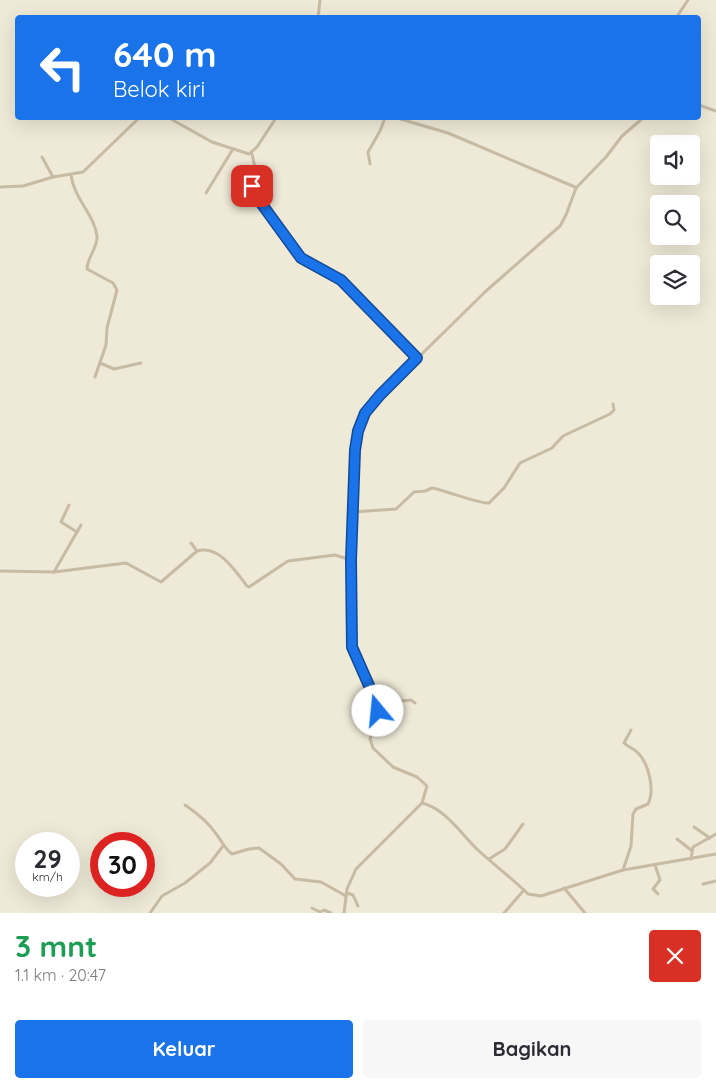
<!DOCTYPE html>
<html lang="id">
<meta charset="utf-8">
<style>
body{margin:0;font-family:Quicksand,sans-serif;background:#f7f7f7;color:#2b2b33;height:100vh;display:flex;flex-direction:column;font-size:19px;white-space:nowrap}
*{box-sizing:border-box;margin:0}
p{font-size:16px;color:#7c7c81}
.icon{flex:none;width:28px;height:28px;fill:none;stroke:currentColor;stroke-width:2;stroke-linecap:round;stroke-linejoin:round}
.map{position:relative;height:913px;overflow:hidden}
.sheet{display:flex;flex-direction:column;background:#fff;flex:1}
.sheet>*{flex:none}
.guide{position:absolute;left:15px;top:15px;width:686px;height:105px;border-radius:5px;box-shadow:0 5px 20px #0002;background:#1a73e8;color:#fff;overflow:hidden}
.buttons{position:absolute;left:650px;top:135px;display:grid;gap:10px}
.buttons a{display:grid;place-items:center;width:50px;height:50px;border-radius:5px;background:#fff;box-shadow:0 5px 20px #0002;font-size:25px}
.speed{position:absolute;left:15px;top:832px;display:flex;gap:10px;font-size:25px;font-weight:700;text-align:center}
.speed>*{display:grid;place-content:center;width:65px;height:65px;border-radius:50%;background:#fff;box-shadow:0 5px 20px #0002;line-height:1}
.speed small{font-size:12px;font-weight:400}
.speed .limit{border:8px solid #d22;background:#fff;color:#111}
.pin{position:absolute;display:grid;place-items:center;width:42px;height:42px;color:#fff;margin:-21px;border-radius:10px;box-shadow:0 2px 8px #0006}
.me{position:absolute;width:55px;margin:-28px;rotate:343deg;stroke-linejoin:round;filter:drop-shadow(0 0 4px #0008)}
.turn{display:flex;align-items:center;gap:18px;height:105px;padding:0 15px;font-size:22px}
.turn .icon{width:65px;height:65px;stroke-width:2.5}
.turn b{display:block;font-size:35px;line-height:42px}
.round{display:grid;place-items:center;flex:none;width:52px;height:52px;border-radius:5px;background:#f7f7f7}
.summary{display:flex;align-items:center;justify-content:space-between;height:85px;padding:0 15px}
h1{font-size:30px;font-weight:700;line-height:38px;color:#1e9e55}
.cta{display:flex;gap:10px;margin-top:auto;padding:10px 15px}
.cta a{flex:1;height:58px;border-radius:5px;background:#1a73e8;color:#fff;font-size:20px;font-weight:700;line-height:58px;text-align:center}
.cta a+a{background:#f7f7f7;color:#2b2b33}
.map>svg:first-child{display:block}
.lines{fill:none;stroke-linecap:round;stroke-linejoin:round}
.minor{stroke:#c7bba4;stroke-width:3}
.route-casing{stroke:#114b97;stroke-width:12}
.route{stroke:#1a73e8;stroke-width:9}
</style>
<div class="map">
<svg width="716" height="913" viewBox="0 0 716 913">
<rect width="100%" height="100%" fill="#efe9d7"/>
<g class="lines">
<g class="minor">
<polyline points="318,18 320,0"/>
<polyline points="676,18 688,0"/>
<polyline points="699,105 716,111"/>
<polyline points="169,118 212,142 249,154 257,147 276,118"/>
<polyline points="397,118 448,133 575,187"/>
<polyline points="252,154 256,172 252,189 301,258 341,280 417,358"/>
<polyline points="42,157 53,177"/>
<polyline points="370,164 368,152 380,131 385,118"/>
<path d="M71 175C74 199 94 214 97 236 98 248 87 257 87 269L113 283 117 290 107 328 106 345 95 377"/>
<polyline points="0,187 23,186 53,177 83,172 139,118"/>
<polyline points="206,193 233,149"/>
<polyline points="100,363 114,369 141,363"/>
<polyline points="69,505 61,522 77,532"/>
<path d="M353 512 396 509 414 492 425 491 432 488C444 490 480 504 489 503L504 488 520 463 552 448 563 436 610 414 614 410 613 404"/>
<polyline points="191,543 197,551"/>
<path d="M0 571 54 572 126 563 161 582 197 551C219 544 236 572 247 586L249 587 288 561 335 555 351 560"/>
<polyline points="54,572 81,525"/>
<polyline points="401,701 411,700 415,703"/>
<polyline points="379,705 400,701"/>
<polyline points="422,803 427,786 417,777 393,767 373,748 370,739 379,705 352,647 351,560 358,431 365,413 380,395 486,291 560,226 566,215 576,188 606,157 622,136 643,118"/>
<path d="M185 805C197 813 209 823 217 835 223 843 224 848 232 854L249 849 259 848 281 864 295 879 321 882 346 896"/>
<polyline points="694,827 710,838"/>
<polyline points="677,839 691,850"/>
<polyline points="489,859 505,849 523,824"/>
<polyline points="691,859 693,847 716,834"/>
<polyline points="655,865 660,880 653,889 658,894"/>
<path d="M623 870 631 846 633 814 636 809 648 804C655 790 649 763 637 752 633 748 628 747 624 743L631 730"/>
<polyline points="703,884 716,881"/>
<polyline points="564,888 585,913"/>
<polyline points="347,893 353,895 358,906"/>
<polyline points="312,908 320,912 324,910 331,913"/>
<polyline points="150,913 162,896 185,883 210,863 223,846"/>
<path d="M344 913 347 889 356 869 422 803C446 809 461 834 478 850 494 865 512 878 528 894L541 896 623 870 716 854"/>
<polyline points="504,913 524,890"/>
</g>
</g>
<g class="lines">
<g class="route-casing">
<polyline id="route" points="252,186 253,192 301,258 341,280 417,358 380,395 365,413 358,431 355,450 351,560 352,647 378,706 378,711"/>
</g>
<use href="#route" class="route"/>
</g>
</svg>
<div class="buttons">
<a><svg class="icon" aria-label="sound" viewBox="0 0 24 24"><path d="M4 9h4l5-4v14l-5-4H4zM17 9q2 3 0 6"/></svg></a>
<a><svg class="icon" aria-label="search" viewBox="0 0 24 24"><circle cx="10" cy="10" r="6"/><path d="M15 15l6 6"/></svg></a>
<a><svg class="icon" aria-label="layers" viewBox="0 0 24 24"><path d="M12 4l9 5-9 5-9-5zM3 14l9 5 9-5"/></svg></a>
</div>
<div class="speed"><div>29<small>km/h</small></div><div class="limit">30</div></div>
<div class="pin" style="left:252px;top:186px;background:#d93025"><svg class="icon" aria-label="arrive" viewBox="0 0 24 24"><path d="M6 21V4h12l-3 4 3 4H6"/></svg></div>
<svg class="me" style="left:378px;top:711px" viewBox="-20 -20 40 40"><circle r="19" fill="#fff"/><path d="M0-13L10 11 0 6-10 11z" fill="#1a73e8"/></svg>
<div class="guide">
<div class="turn"><svg class="icon" aria-label="left" viewBox="0 0 24 24"><path d="M17 20v-9H6M10 6l-5 5 5 5"/></svg><div><b>640 m</b>Belok kiri</div></div>
</div>
</div>
<section class="sheet">
<div class="summary"><div><h1>3 mnt</h1><p>1.1 km · 20:47</p></div><a class="round" style="background:#d93025;color:#fff"><svg class="icon" aria-label="close" viewBox="0 0 24 24"><path d="M6 6l12 12M18 6L6 18"/></svg></a></div>
<div class="cta"><a>Keluar</a><a>Bagikan</a></div>
</section>
